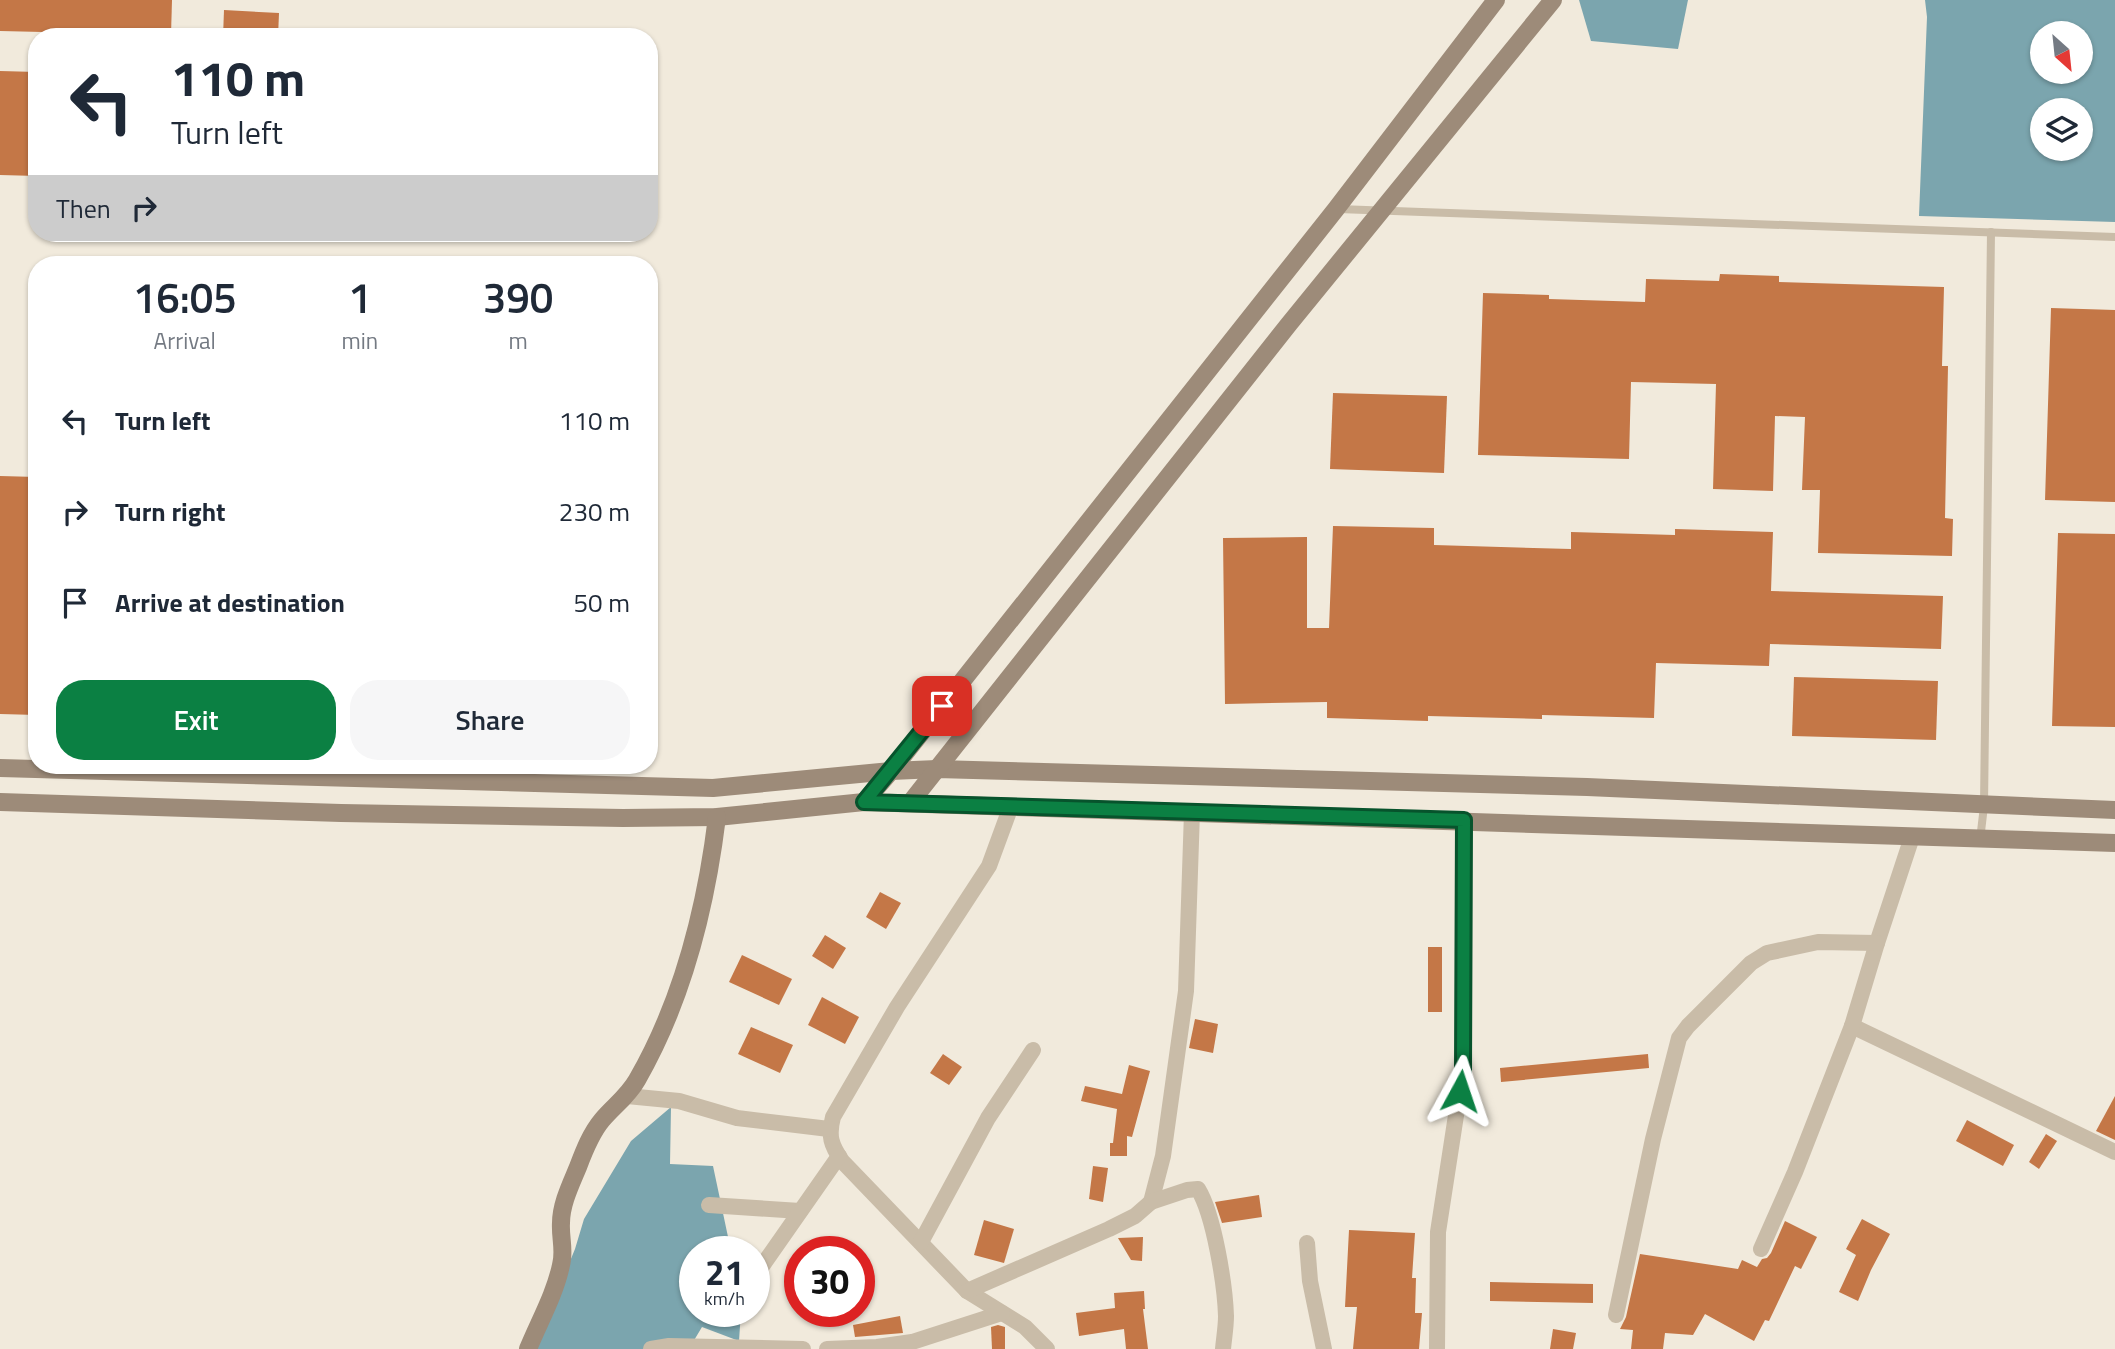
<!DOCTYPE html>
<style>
body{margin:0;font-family:"Titillium Web",sans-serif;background:#f6f6f7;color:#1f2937;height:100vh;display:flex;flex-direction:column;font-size:26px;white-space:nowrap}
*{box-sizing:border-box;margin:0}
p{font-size:23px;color:#747a83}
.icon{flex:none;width:38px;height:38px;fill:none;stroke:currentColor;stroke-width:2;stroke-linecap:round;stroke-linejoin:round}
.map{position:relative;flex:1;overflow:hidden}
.details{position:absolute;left:28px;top:256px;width:630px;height:518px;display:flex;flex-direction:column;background:#fff;border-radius:28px;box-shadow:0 2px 5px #0004}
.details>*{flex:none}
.guide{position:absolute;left:28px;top:28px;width:630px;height:214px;border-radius:28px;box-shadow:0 2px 5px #0004;background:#fff;color:#1f2937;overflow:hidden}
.needle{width:46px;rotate:153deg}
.controls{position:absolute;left:2030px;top:21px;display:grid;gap:14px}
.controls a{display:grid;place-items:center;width:63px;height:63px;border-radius:50%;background:#fff;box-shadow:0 2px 5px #0004;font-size:35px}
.speed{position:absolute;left:679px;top:1236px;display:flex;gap:14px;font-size:35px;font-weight:700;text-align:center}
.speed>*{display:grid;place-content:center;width:91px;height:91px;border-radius:50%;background:#fff;box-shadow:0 2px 5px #0004;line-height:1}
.speed small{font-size:18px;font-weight:400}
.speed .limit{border:10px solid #d22;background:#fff;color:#111}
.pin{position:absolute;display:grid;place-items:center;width:60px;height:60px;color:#fff;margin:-30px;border-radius:14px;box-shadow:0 4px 10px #0006}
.me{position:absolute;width:77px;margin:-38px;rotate:5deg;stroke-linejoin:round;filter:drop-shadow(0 0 5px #0008)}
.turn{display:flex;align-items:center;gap:24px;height:147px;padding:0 28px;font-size:32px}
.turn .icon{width:91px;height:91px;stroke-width:2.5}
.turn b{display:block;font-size:49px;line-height:60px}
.then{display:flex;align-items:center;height:66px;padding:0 28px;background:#0003;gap:14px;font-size:26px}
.eta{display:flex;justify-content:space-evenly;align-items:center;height:119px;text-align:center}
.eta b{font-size:42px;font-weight:600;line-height:49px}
.cta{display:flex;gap:14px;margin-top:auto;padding:14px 28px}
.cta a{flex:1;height:80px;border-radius:28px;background:#0b8043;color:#fff;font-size:28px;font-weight:600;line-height:80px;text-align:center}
.cta a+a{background:#f6f6f7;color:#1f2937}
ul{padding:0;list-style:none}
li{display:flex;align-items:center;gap:21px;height:91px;padding:0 28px}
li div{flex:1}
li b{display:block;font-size:26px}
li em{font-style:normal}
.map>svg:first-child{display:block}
.water{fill:#7ba5ae;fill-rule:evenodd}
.building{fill:#c47747}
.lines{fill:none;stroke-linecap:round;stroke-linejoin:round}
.lane{stroke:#c9bca8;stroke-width:8}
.street{stroke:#c9bca8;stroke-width:16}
.secondary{stroke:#9d8b79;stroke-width:18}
.route-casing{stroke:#07532c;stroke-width:18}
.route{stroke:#0b8043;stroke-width:12}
</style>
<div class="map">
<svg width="2115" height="1349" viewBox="0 0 2115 1349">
<rect width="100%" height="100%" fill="#f1eadc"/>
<g class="water">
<polygon points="1579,0 1688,0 1678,49 1591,41"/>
<path d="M1925 0H2115V222L1919 216 1927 17ZM2042 33H2081V72H2042ZM2042 110H2081V149H2042Z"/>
<polygon points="671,1107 670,1164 713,1166 731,1251 695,1251 695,1311 741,1311 739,1341 702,1327 690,1347 669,1349 534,1349 575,1249 584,1219 631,1141"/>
</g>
<g class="building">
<polygon points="0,0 172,0 171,35 0,31"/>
<polygon points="224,10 279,13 278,37 223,37"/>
<polygon points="0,71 37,72 37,176 0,175"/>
<polygon points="1720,274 1779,276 1779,282 1944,287 1942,366 1948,366 1945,518 1953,519 1952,556 1818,553 1820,490 1802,490 1805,417 1775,416 1773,491 1713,489 1716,384 1631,382 1629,459 1478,455 1483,293 1549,295 1549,299 1645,302 1646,279 1719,281"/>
<polygon points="2051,308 2115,310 2115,502 2045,500"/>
<polygon points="1333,393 1447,396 1444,473 1330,469"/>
<polygon points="0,476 37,477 37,715 0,714"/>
<polygon points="1333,526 1434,528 1434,545 1571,549 1571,532 1675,535 1675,529 1773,532 1771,591 1943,596 1941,649 1770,644 1769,666 1656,663 1654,718 1542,715 1542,719 1428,716 1428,721 1327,718 1327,702 1225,704 1223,538 1307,537 1307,628 1329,628"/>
<polygon points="2058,533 2115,534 2115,727 2052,726"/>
<polygon points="1794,677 1938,681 1936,740 1792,736"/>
<polygon points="880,892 901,903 886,929 866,917"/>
<polygon points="825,935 846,948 833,969 812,956"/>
<rect x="1428" y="947" width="14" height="65"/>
<polygon points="742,955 792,979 779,1005 729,982"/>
<polygon points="822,997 859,1017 845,1044 808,1025"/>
<polygon points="1195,1019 1218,1024 1213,1053 1189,1048"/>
<polygon points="751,1027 793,1045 780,1073 738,1054"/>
<polygon points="943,1054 962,1067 949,1085 930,1073"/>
<polygon points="1648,1054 1649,1068 1501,1082 1500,1068"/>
<polygon points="1129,1065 1150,1071 1132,1137 1127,1136 1127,1156 1110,1156 1110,1143 1113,1143 1117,1109 1081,1101 1085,1086 1122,1094"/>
<polygon points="2115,1096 2115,1140 2096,1131"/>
<polygon points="1967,1120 2014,1145 2003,1166 1956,1141"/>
<polygon points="2046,1134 2057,1141 2039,1169 2029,1162"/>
<polygon points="1093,1166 1108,1168 1103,1202 1089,1199"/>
<polygon points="1259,1195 1262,1217 1222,1223 1215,1202"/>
<polygon points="1862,1219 1890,1234 1871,1270 1858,1301 1839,1292 1856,1255 1846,1249"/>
<polygon points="984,1220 1014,1229 1004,1263 974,1255"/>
<polygon points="1785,1221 1817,1237 1801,1269 1795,1266 1769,1321 1765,1320 1754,1341 1705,1314 1693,1335 1665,1333 1663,1349 1631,1349 1633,1330 1620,1329 1626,1317 1640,1254 1738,1269 1742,1260 1757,1267 1762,1259 1767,1258 1771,1253"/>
<polygon points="1349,1230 1415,1233 1412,1278 1416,1278 1415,1313 1422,1313 1419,1349 1353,1349 1357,1307 1345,1307"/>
<polygon points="1143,1237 1142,1261 1131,1260 1118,1238"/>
<polygon points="1490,1282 1593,1284 1593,1303 1490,1301"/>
<polygon points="1144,1291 1145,1309 1143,1309 1148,1349 1126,1349 1124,1329 1079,1336 1076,1313 1115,1308 1114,1293"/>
<polygon points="900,1316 903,1333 855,1337 853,1325"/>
<polygon points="998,1325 1005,1327 1005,1349 992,1349 991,1327"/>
<polygon points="1553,1329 1576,1333 1573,1349 1550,1349"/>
</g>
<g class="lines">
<g class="lane">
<polyline points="1338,209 2115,237"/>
<polyline points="1980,840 1984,806 1991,232"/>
</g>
<g class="street">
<path d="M1011 806 989 866 897 1007 833 1117C828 1136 831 1145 842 1161L967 1291 1025 1327 1047 1349"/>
<polyline points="1852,1026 2115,1152"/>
<polyline points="627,1096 679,1101 737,1118 829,1129"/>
<polyline points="1151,1202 1163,1156 1186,991 1192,812"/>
<polyline points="709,1205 800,1211"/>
<polyline points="921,1242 988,1118 1033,1050"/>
<polyline points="1307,1243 1310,1281 1324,1349"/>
<polyline points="1761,1249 1795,1172 1852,1026 1877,943 1912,837"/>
<polyline points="760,1269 839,1156"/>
<path d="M967 1291 1109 1229 1135 1216 1151 1202 1187 1190 1198 1189C1214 1215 1225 1285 1226 1316 1226 1327 1224 1338 1223 1349"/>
<polyline points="1616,1315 1653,1139 1679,1038 1688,1026 1751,963 1767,953 1818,942 1877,943"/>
<polyline points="651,1349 669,1346 803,1349"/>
<polyline points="827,1349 877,1347 912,1342 1002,1313"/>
<polyline points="1437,1349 1438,1232 1463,1070 1464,820"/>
</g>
<g class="secondary">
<polyline points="0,768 713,788 891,771 937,769 1587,787 2115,810"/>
<polyline points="0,802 341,813 623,818 717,817 864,802 2115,843"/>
<polyline points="864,802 891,771 1336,209 1496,0"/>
<polyline points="910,803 1289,324 1553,0"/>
<path d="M528 1349C539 1322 555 1294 561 1265 565 1251 560 1237 561 1223 561 1204 571 1184 578 1167 584 1151 591 1133 602 1120 614 1106 628 1096 637 1080 683 1000 706 907 717 817"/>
</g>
</g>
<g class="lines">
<g class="route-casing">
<polyline id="route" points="942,706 864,802 1464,820 1463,1070 1460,1091"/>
</g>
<use href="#route" class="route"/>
</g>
</svg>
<div class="controls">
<a><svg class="needle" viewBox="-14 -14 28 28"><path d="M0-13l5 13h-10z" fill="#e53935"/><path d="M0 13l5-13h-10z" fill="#747a83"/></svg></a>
<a><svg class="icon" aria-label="layers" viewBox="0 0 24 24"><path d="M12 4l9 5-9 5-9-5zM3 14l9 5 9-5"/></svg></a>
</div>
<div class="speed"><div>21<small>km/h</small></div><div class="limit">30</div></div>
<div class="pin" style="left:942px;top:706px;background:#d93025"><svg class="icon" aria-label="arrive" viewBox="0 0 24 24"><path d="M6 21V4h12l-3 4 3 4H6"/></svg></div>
<svg class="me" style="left:1460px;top:1091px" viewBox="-20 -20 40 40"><path d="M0-17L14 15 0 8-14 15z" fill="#0b8043" stroke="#fff" stroke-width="4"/></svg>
<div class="guide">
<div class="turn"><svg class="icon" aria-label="left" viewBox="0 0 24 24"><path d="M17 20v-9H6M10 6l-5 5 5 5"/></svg><div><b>110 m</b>Turn left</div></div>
<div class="then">Then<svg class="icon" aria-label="right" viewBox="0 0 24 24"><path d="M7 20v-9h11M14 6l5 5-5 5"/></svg></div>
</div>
<section class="details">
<div class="eta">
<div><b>16:05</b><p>Arrival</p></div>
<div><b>1</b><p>min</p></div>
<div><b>390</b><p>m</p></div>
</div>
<ul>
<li><svg class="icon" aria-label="left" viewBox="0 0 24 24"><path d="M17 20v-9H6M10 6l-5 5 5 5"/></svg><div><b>Turn left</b></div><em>110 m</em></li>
<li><svg class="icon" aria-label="right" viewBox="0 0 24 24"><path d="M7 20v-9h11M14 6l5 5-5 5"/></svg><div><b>Turn right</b></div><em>230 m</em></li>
<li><svg class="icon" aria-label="arrive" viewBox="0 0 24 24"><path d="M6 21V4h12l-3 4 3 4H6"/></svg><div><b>Arrive at destination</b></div><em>50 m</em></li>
</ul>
<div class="cta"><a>Exit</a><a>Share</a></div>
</section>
</div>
